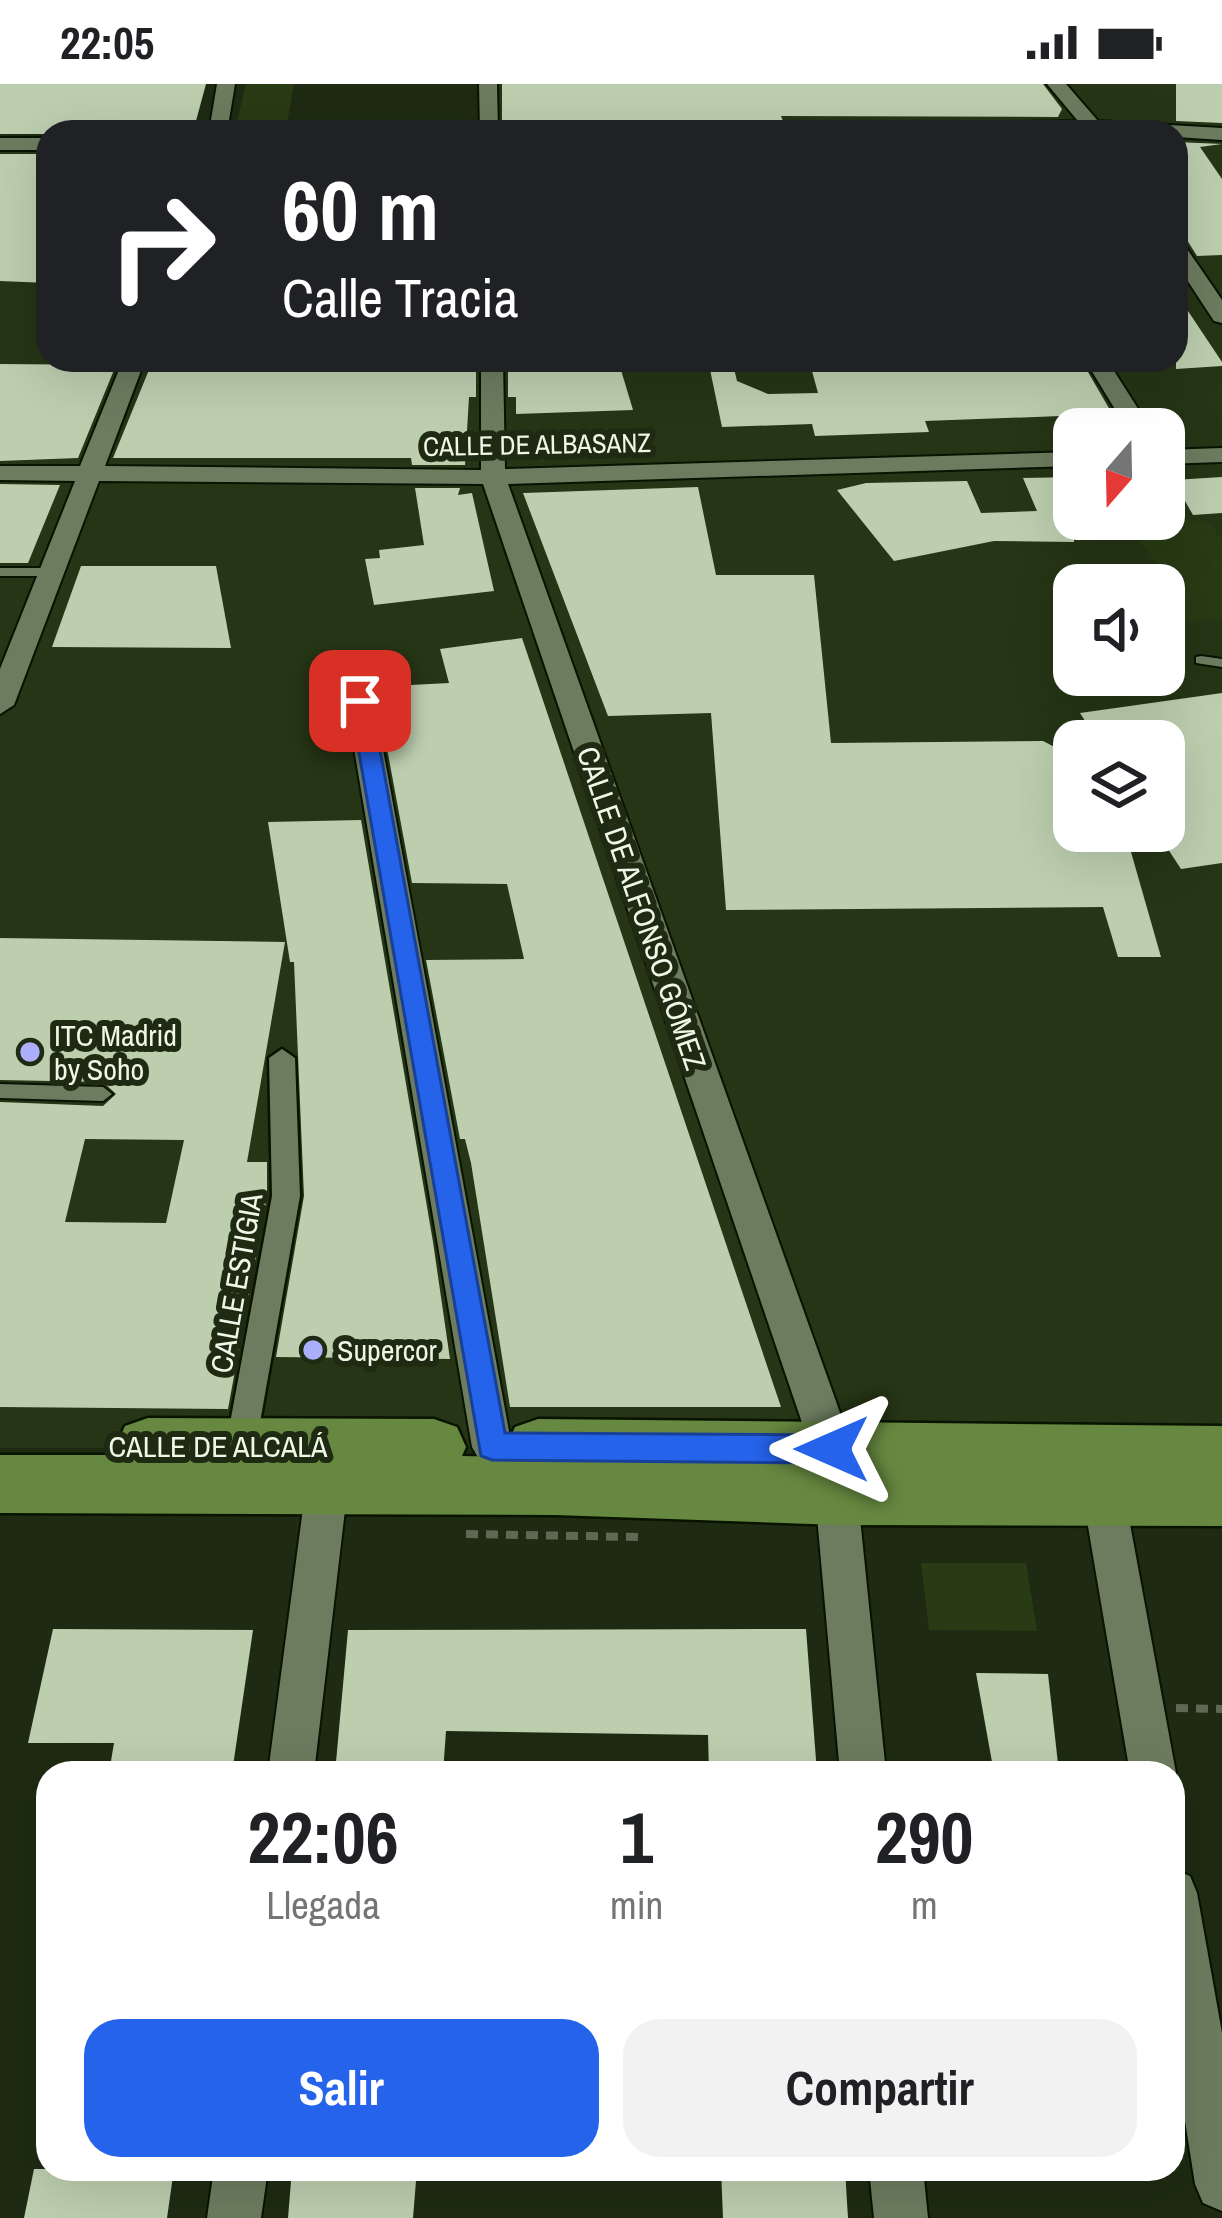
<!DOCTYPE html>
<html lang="es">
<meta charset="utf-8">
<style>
body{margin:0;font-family:"Archivo Narrow",sans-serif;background:#f2f2f2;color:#202124;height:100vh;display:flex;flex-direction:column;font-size:45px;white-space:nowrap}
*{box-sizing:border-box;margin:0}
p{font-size:39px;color:#757577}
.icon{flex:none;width:66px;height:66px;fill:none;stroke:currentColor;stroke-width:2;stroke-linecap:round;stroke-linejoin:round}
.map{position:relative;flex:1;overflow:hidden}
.details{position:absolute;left:36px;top:1677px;width:1149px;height:420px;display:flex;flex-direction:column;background:#fff;border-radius:36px;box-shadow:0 12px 48px #0002}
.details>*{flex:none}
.guide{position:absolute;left:36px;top:36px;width:1152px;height:252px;border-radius:36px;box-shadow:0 12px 48px #0002;background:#202124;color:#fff;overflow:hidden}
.needle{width:78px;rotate:200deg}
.tools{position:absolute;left:1053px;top:324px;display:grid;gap:24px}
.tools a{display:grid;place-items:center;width:132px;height:132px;border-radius:24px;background:#fff;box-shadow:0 12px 48px #0002;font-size:60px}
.pin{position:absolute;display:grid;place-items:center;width:102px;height:102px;color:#fff;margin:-51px;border-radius:24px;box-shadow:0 6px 18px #0006}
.me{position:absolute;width:132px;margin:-66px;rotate:270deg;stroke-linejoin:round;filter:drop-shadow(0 0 9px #0008)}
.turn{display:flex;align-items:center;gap:42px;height:252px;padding:0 48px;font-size:54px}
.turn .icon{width:156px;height:156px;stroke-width:2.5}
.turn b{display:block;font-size:84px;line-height:102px}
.eta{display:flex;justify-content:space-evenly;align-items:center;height:204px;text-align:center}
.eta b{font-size:72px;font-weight:800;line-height:84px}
.button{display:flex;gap:24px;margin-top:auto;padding:24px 48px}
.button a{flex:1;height:138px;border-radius:36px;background:#2563eb;color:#fff;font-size:48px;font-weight:800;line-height:138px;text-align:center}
.button a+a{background:#f2f2f2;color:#202124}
.status{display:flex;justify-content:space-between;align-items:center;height:84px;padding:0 60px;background:#fff;direction:ltr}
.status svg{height:33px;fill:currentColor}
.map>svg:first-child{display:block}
.built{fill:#253515;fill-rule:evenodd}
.green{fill:#283b14}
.building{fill:#bdceaf;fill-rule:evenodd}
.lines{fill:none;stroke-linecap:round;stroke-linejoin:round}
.service-casing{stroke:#081300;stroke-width:4}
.pedestrian-casing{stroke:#081300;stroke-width:5}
.minor-casing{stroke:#081300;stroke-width:4}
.primary-casing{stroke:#081300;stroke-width:5}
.path-far1{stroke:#5d6953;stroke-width:3;stroke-dasharray:4.5 3;stroke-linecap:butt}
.path{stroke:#5d6953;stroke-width:8;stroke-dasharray:12 8;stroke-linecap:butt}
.service{fill:#6d7c5f;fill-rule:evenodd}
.pedestrian{fill:#6d7c5f;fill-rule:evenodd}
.minor{fill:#6d7c5f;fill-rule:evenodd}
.primary{fill:#668840;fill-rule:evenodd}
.route{fill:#2563eb;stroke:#184099;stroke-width:3}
.poi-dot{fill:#abaffb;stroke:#1e2b12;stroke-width:4.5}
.labels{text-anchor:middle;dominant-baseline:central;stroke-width:12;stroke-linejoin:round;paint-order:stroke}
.far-street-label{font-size:27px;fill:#eff8e8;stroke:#1e2b12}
.street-label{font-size:30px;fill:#eff8e8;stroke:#1e2b12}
.poi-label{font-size:30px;fill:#eff8e8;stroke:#1e2b12;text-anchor:start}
</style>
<div class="status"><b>22:05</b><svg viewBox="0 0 49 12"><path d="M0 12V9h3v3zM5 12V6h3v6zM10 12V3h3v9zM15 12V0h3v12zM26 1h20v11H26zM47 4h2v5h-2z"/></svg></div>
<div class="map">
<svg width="1222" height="2134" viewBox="0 0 1222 2134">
<rect width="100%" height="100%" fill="#1e2b12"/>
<path class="built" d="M488 0H1222V1371L436 1363 0 1364V60H48V276H1176V48H489ZM1074 345H1164V435H1074ZM1074 501H1164V591H1074ZM1074 657H1164V747H1074Z"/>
<g class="green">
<polygon points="246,0 294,0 286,46 235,46"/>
<polygon points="1164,403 1185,437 1208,437 1222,456 1222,535 1166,539 1164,524 1188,525 1127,438 1164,435"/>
<polygon points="921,1479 1026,1479 1037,1547 929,1546"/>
</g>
<g class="building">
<polygon points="0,0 206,0 193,48 48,50 0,50"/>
<polygon points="502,0 1043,0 1062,25 1058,33 781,32 783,37 755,38 502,42"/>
<polygon points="1176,0 1222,0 1222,39 1176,37"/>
<polygon points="1176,58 1222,60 1200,63 1222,95 1222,171 1197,172 1187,156 1176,153"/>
<polygon points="0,70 48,70 48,199 0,197"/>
<polygon points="1176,209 1222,278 1222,282 1176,285"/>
<polygon points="153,276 476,276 476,313 469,313 465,381 412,381 411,374 113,374"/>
<polygon points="508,276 618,276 633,326 516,330 516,313 508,313"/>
<polygon points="708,276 732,276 737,297 768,310 818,309 809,276 1081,276 1117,338 1066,341 1061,332 925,337 929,348 815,352 812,340 722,343"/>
<polygon points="0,280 116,281 78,374 0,377"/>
<polygon points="1074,393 1074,458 994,457 894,477 837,406 866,399 967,397 981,429 1037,427 1023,394"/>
<polygon points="1222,393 1222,429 1193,431 1173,396"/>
<polygon points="0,400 60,401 28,479 0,479"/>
<polygon points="698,403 716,491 814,491 831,659 1043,657 1074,673 1074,747 1125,747 1161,873 1118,873 1103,823 726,826 711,629 608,632 523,409"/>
<polygon points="415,404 460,404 458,411 472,409 494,507 374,521 365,475 380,474 379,466 424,461"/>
<polygon points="81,482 216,482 231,564 52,563"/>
<polygon points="522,554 660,964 781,1323 510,1323 471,1079 465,1055 460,1055 426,876 524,875 507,800 412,799 378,616 372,603 449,599 440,565"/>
<polygon points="1222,609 1222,779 1181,785 1164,759 1164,657 1098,657 1080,629"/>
<polygon points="361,736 433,1158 450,1275 276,1273 304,1112 294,878 290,878 268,738"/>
<path d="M0 854 285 858 247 1078H267V1112L228 1325 0 1323V1018L103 1022 116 1010 103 998 0 996ZM85 1055 184 1056 166 1139 65 1138Z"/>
<polygon points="53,1545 253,1546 232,1689 109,1689 114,1659 28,1659"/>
<polygon points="806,1545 817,1689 709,1689 708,1651 446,1647 443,1689 335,1689 348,1546"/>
<polygon points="976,1589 1048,1590 1059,1689 994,1689"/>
<polygon points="34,2085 174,2085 167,2134 24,2134"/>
<polygon points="292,2085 417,2085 413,2134 288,2134"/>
<polygon points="721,2085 845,2085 848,2134 723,2134"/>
</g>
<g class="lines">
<g class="service-casing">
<g id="service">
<polygon points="0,484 50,484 57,488 50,492 0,492"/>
<polygon points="1201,572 1222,575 1222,583 1196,579 1196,573"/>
<polygon points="0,1000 103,1003 112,1010 103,1017 0,1014"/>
</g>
</g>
<g class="pedestrian-casing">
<polygon id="pedestrian" points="282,965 295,974 300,1112 256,1361 252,1370 241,1374 230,1370 226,1361 272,1112 269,974"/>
</g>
<g class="minor-casing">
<g id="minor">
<polygon points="217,0 235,0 227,48 209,48"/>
<polygon points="479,0 497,0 498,48 480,48"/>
<polygon points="1047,0 1066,0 1098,37 1222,44 1222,56 1176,53 1176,48 749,48 758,42 1078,37"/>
<rect x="0" y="54" width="48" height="12"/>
<polygon points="1176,157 1183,159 1222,216 1222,239 1214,237 1176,179"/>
<polygon points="123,276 145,276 105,382 481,386 481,276 503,276 505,385 1074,368 1074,382 508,400 853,1365 886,1689 840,1689 811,1365 483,400 99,397 14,621 0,630 0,585 75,397 0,396 0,382 80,382"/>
<polygon points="1085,276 1107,276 1151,345 1127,345"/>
<polygon points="1222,364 1222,378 1164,380 1164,366"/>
<polygon points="360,608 374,617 511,1358 543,1389 549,1402 543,1415 528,1420 492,1398 472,1363 346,617"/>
<polygon points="339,1370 354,1375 360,1388 347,1409 314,1689 268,1689 306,1402 324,1375"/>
<polygon points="1110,1381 1125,1386 1131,1399 1125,1413 1176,1689 1173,1697 1173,1689 1130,1689 1083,1413 1095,1386"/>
<polygon points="1173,1785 1190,1792 1197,1809 1222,1949 1222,2127 1203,2119 1195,2100 1173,1961"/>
<polygon points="214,2085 268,2085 261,2134 207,2134"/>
<polygon points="869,2085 923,2085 928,2134 874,2134"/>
</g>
</g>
<g class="primary-casing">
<polygon id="primary" points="148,1334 434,1335 457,1343 466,1363 462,1372 510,1373 506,1363 515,1343 538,1335 1222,1342 1222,1442 839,1441 555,1431 0,1429 0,1371 120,1371 116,1362 125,1342"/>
</g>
<polyline class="path-far1" points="243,48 464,45"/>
<g class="path">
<polyline points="466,1450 638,1453"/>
<polyline points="1176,1624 1222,1625"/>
</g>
<use href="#service" class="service"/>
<use href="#pedestrian" class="pedestrian"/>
<use href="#minor" class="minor"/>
<use href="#primary" class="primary"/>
</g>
<polygon class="route" points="360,611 371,617 505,1349 832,1351 843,1355 847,1365 843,1375 832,1379 492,1376 481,1372 350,617"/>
<g class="poi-dot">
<circle cx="30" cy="968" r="12"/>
<circle cx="313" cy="1266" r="12"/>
</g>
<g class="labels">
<g class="far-street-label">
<text transform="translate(537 360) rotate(-1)">CALLE DE ALBASANZ</text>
</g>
<g class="street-label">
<text transform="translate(642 824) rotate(71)">CALLE DE ALFONSO GÓMEZ</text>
<text transform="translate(236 1199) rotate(-80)">CALLE ESTIGIA</text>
<text x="218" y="1362">CALLE DE ALCALÁ</text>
</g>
<g class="poi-label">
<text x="54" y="951">ITC Madrid<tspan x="54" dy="34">by Soho</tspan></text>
<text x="337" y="1266">Supercor</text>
</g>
</g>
</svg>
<div class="tools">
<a><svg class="needle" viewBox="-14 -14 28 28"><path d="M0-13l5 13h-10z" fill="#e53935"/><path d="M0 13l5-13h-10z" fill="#757577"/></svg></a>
<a><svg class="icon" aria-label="sound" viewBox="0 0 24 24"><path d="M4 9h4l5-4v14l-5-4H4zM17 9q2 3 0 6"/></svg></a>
<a><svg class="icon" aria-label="layers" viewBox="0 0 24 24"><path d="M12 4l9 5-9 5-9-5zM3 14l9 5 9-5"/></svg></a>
</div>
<div class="pin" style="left:360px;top:617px;background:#d93025"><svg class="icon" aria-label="arrive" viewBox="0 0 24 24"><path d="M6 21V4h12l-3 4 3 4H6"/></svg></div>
<svg class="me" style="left:832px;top:1365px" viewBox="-20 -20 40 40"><path d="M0-17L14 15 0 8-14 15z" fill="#2563eb" stroke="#fff" stroke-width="4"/></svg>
<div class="guide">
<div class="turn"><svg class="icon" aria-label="right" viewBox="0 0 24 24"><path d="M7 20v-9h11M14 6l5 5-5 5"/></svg><div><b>60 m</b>Calle Tracia</div></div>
</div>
<section class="details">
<div class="eta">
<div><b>22:06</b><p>Llegada</p></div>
<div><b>1</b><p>min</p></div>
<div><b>290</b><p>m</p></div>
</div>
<div class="button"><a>Salir</a><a>Compartir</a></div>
</section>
</div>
